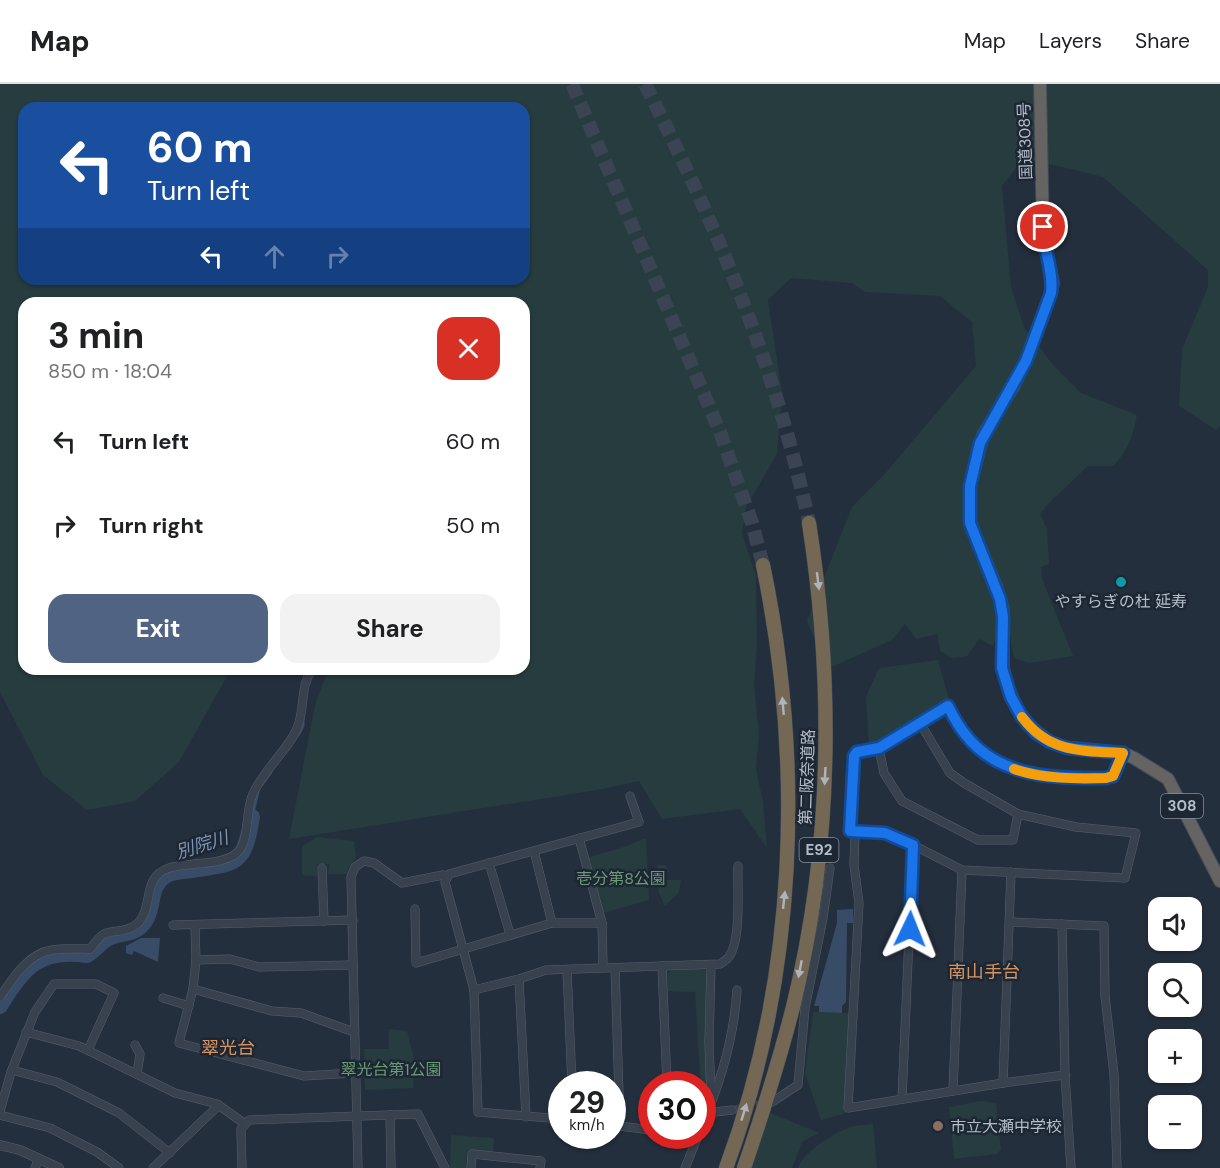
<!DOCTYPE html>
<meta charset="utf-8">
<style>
body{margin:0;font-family:"DM Sans","Noto Sans JP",sans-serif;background:#f2f2f2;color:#202124;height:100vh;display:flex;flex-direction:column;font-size:22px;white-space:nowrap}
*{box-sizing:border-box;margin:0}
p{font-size:20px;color:#757577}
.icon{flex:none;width:33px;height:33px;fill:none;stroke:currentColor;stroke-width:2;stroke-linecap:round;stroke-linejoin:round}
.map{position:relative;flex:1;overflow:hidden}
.sheet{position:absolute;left:18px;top:213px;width:512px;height:378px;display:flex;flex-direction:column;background:#fff;border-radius:18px;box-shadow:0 2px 4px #0004}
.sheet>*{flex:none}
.banner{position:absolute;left:18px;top:18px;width:512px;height:183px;border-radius:18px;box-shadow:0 2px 4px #0004;background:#1a4fa0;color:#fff;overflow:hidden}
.fabs{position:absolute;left:1148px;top:813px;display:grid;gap:12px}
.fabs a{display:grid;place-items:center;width:54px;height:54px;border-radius:12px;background:#fff;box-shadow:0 2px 4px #0004;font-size:30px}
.speed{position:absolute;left:548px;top:987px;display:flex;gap:12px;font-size:30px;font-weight:700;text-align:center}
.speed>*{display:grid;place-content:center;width:78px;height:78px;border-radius:50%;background:#fff;box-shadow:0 2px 4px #0004;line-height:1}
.speed small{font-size:15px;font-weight:400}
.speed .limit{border:9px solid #d22;background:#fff;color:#111}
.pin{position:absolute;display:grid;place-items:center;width:51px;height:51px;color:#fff;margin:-26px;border:3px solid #fff;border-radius:50%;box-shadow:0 2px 6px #0007}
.me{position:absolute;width:66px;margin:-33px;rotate:2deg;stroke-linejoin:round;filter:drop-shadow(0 0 4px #0008)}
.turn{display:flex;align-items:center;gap:21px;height:126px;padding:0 30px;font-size:27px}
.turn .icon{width:78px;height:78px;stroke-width:2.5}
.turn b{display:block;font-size:42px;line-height:51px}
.lanes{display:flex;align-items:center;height:57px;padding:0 30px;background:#0003;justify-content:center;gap:30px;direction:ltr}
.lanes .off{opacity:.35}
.round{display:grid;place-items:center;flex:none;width:63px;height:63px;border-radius:18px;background:#f2f2f2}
.head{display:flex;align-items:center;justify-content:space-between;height:102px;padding:0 30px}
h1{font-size:36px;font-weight:700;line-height:45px}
.primary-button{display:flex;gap:12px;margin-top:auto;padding:12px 30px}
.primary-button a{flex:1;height:69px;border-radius:18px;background:#506383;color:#fff;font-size:24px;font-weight:700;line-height:69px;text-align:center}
.primary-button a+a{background:#f2f2f2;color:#202124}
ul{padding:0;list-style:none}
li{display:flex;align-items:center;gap:18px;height:84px;padding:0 30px}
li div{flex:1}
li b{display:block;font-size:22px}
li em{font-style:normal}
header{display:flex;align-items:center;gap:36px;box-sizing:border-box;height:84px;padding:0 30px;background:#fff;border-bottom:2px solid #e0e0e0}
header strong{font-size:28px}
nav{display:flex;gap:33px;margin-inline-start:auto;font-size:21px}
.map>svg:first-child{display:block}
.green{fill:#263c3f;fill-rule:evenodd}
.water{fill:#394c67}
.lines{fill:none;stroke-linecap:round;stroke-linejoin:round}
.stream{stroke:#394c67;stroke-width:3}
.river{stroke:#394c67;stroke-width:16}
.minor-tunnel{stroke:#3a4453;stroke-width:8;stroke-dasharray:8 4;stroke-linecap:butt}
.motorway-tunnel{stroke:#3a4453;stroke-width:14;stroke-dasharray:14 7;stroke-linecap:butt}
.minor-casing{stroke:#565f6c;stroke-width:9}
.tertiary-casing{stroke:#565f6c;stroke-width:10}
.trunk-casing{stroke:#434c59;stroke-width:14}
.motorway-casing{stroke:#434c59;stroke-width:15}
.minor{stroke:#38414e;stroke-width:8}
.tertiary{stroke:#38414e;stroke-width:9}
.trunk{stroke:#656462;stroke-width:12}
.motorway{stroke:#746855;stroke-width:14}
.oneway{fill:#aeb4bd}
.route-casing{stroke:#114b97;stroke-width:15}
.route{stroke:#1a73e8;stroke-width:10}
.slow{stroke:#f59e0b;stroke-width:10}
.culture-dot{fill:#0f9aa8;stroke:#1d2633;stroke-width:2}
.education-dot{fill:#8d6e63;stroke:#1d2633;stroke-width:2}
.labels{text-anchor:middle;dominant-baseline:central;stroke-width:5;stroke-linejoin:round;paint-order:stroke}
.shield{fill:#1d2633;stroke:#878f9c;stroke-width:1.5}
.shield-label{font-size:15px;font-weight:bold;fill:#b4bcc9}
.street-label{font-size:16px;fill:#b4bcc9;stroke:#1d2633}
.poi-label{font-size:16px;fill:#b4bcc9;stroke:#1d2633}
.park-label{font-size:16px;fill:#6b9a76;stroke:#1d2633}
.water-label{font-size:18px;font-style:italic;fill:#7c92b1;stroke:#1d2633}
.neighbourhood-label{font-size:18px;fill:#d59563;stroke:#1d2633}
</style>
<header>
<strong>Map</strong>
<nav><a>Map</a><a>Layers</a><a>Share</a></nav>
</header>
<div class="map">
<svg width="1220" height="1084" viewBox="0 0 1220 1084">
<rect width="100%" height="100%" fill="#242f3e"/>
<g class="green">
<path d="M0 0H1220V342L1216 346 1179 322 1182 265 1208 203V186L1103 93 1050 80H1019L1002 102 1011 203 1024 243 1054 282 1081 309 1137 331C1133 352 1128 367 1113 382H1088L1049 419 1040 430 1047 445 1049 480 1041 483 1042 495 1073 572 1029 579 1014 574C1010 560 1011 545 1006 531L1001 533 993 562 979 555 967 572 953 574 940 567 937 550 916 555 905 540 892 556 827 585 807 537 852 423 883 392 976 282 972 238 940 212 865 208 852 199 791 194 768 216 782 309 777 370 746 423 742 449 756 492 757 561 754 599 759 650 756 685 763 718 767 764 740 725 662 735 639 697 597 706 289 755 315 621 328 585H524V219H24V585H231L179 678 135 717 87 726 43 691 0 608ZM24 24H524V195H24Z"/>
<polygon points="938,576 949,616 869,663 866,613 879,584"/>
<polygon points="317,753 354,757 356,774 349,783 347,790 328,790 329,780 317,780 317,792 302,791 302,762"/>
<polygon points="646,754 649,816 603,829 589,773 624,763"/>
<polygon points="657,781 666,781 666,796 681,796 679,808 665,822 659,809"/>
<polygon points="702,884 706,887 706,1016 702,1025 695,908 668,907 667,890 672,885"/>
<polygon points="813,928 850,929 846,1029 821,1036 805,989"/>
<polygon points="389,945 407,947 415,978 413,1004 365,1006 364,965 389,965"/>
<polygon points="981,1017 996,1019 1001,1066 996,1070 954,1075 949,1023"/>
<polygon points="768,1028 819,1049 802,1058 792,1084 750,1084"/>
<path d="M873 1040 877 1084H798C805 1066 835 1048 854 1042 860 1041 867 1041 873 1040Z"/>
<polygon points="451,1051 494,1054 493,1068 468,1066 466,1084 450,1084"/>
</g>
<g class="water">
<polygon points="853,825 853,839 847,839 846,918 842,922 842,929 819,928 819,922 814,922 837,839 837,826"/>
<polygon points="141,854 160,854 158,878 134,867 132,871 126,869 126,862"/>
</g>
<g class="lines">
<g class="stream">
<polyline points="298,651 303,642 303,635"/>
<polyline points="262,700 271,688"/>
<polyline points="252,733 258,708"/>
</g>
<path class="river" d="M0 922C23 883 40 864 87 871 94 867 98 861 105 856 118 847 135 853 145 837 155 823 148 803 165 792 173 787 183 787 192 786 237 779 244 782 252 733"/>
<polyline class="minor-tunnel" points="732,1026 767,1019"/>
<g class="motorway-tunnel">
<polyline points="572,0 720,348 752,439 763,481"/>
<path d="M645 0C716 140 777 285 809 439"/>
</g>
<g class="minor-casing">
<g id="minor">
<polyline points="920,639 950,689 964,699 1018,730 1076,743 1136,749 1125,794 962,786 913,761 885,749 855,747 854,781 859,819 848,1024 1003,999 1065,991"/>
<path d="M1018 730 1013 756H978L902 717 884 689 879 664 947 623C953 632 958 642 965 650 998 694 1056 695 1106 694L1113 692 1123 669"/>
<polyline points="855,747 850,747 854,672 860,667 879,664"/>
<polyline points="579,754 602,839 603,883"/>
<polyline points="534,767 552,839"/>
<polyline points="489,779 510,850"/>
<polyline points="322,784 324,837"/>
<polyline points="415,825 416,879 552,839 602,839"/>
<polyline points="1010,838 1104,842 1105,912 1114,990 1117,1084"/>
<polyline points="1062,840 1065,991 1071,1084"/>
<polyline points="173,841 353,836"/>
<polyline points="196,876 230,875 259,883 353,881"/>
<polyline points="711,881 709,958 711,1014"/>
<polyline points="662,882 667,1000"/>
<polyline points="615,884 620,1042"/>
<polyline points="567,886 572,1000"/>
<polyline points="519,895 526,1033"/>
<polyline points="193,905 196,876 195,841"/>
<path d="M474 906 519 895 546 886 720 880C721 880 728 874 728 874 742 857 737 805 738 782"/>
<path d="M0 913C13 894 27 870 52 866 64 864 77 865 90 865 94 860 100 851 106 849 118 846 130 848 140 837 153 821 142 793 169 784 187 778 226 782 239 767 250 752 245 727 253 710 263 686 291 663 298 642 305 622 300 603 312 585"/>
<polyline points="163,914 189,922"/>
<polyline points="26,948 79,962 175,1009 217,1020 245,1040"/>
<polyline points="354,948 301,929 272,927 193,905 179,959 304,992 354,989"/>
<polyline points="135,961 140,970 137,990"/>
<polyline points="12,986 57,998 119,1029 170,1069"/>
<polyline points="1003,999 1011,788"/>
<polyline points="953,1007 962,786"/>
<polyline points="902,1015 913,761"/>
<polyline points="772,1018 798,1001 805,924 823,834 830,784"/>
<polyline points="0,1027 11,988 35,928 54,900 96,900 114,909 88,966"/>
<polyline points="707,1029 732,1026"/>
<polyline points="0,1031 50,1044 97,1068 119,1084"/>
<polyline points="390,1031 391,1084"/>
<polyline points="561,1035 478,1028 474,906 445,798 449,790 639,738 630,712"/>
<polyline points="612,1041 651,1046"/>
<path d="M702 1041C721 998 734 954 737 906"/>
<polyline points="35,1084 39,1074"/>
<polyline points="153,1084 219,1021"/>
<polyline points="242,1084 241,1045 249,1036 418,1030 445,1084"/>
<polyline points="358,1084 351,793 355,783 364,777 374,779 402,799 443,791 447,794"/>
<polyline points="471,1084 472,1070 541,1077 540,1084"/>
<polyline points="685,1084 698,1052"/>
</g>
</g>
<g class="tertiary-casing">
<polyline id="tertiary" points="0,1061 20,1066 59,1084"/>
</g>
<g class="trunk-casing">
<polyline id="trunk" points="1040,0 1043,152 1053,199 1051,209 1026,277 1013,303 983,351 970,402 970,439 997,505 1003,525 1003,584 1008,603 1016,623 1028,641 1050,658 1067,664 1123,669 1134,674 1168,695 1220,797"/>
</g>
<g class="motorway-casing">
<g id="motorway">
<path d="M726 1084C797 893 804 679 763 481"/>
<path d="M744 1084C762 1031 779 978 793 923 832 764 834 600 809 439"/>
</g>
</g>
<use href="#minor" class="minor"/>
<use href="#tertiary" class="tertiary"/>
<use href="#trunk" class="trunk"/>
<use href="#motorway" class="motorway"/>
</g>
<defs><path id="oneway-solid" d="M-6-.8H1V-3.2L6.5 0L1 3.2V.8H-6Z" transform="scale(1.5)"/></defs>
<g class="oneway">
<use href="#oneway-solid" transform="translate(818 497) rotate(83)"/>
<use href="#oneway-solid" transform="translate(783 622) rotate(-95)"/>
<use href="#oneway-solid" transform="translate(825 692) rotate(93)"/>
<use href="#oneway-solid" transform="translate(784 816) rotate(-84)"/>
<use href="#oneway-solid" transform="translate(800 885) rotate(101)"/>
<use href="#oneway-solid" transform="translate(744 1028) rotate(-73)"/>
</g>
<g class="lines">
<g class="route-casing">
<path id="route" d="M910 845 913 761 885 749 850 747 854 672 857 668 879 664 948 622C953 632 958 642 965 650 998 694 1057 695 1106 694L1113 692 1123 669 1067 664 1050 658 1036 649 1022 633 1011 613 1002 584 1003 533 1000 515 970 439V402L980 359 1026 277 1051 209C1054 187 1043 165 1043 143"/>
</g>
<use href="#route" class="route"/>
<path class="slow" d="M1014 685C1043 695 1076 695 1106 694L1113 692 1123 669C1082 667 1049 669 1022 633"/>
</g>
<circle class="culture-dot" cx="1121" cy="498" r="6"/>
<circle class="education-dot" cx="938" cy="1042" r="6"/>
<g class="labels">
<g class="shield">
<rect x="1161" y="710" width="42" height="24" rx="4.5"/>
<rect x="799.5" y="754" width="39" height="24" rx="4.5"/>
</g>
<g class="shield-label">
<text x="1182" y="722">308</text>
<text x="819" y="766">E92</text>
</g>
<g class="street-label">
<text transform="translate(1025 57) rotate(-92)">国道308号</text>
<text transform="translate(807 693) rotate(-88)">第二阪奈道路</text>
</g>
<g class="poi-label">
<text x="1121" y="517">やすらぎの杜 延寿</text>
<text x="950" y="1042" text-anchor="start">市立大瀬中学校</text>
</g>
<g class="park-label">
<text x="621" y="794">壱分第8公園</text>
<text x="391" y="985">翠光台第1公園</text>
</g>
<g class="water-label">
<text transform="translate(202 761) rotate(-17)">別院川</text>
</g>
<g class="neighbourhood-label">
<text x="984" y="888">南山手台</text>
<text x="228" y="964">翠光台</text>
</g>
</g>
</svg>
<div class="fabs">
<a><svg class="icon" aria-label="sound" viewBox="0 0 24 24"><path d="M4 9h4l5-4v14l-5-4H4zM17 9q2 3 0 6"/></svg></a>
<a><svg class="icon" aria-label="search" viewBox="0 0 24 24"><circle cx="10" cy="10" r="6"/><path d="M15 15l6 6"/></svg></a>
<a>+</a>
<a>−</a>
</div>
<div class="speed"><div>29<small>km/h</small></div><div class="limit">30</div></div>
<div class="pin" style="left:1043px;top:143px;background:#d93025"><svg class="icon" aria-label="arrive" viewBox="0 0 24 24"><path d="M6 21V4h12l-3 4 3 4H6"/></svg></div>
<svg class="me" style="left:910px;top:845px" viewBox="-20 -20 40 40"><path d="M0-17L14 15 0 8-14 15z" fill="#1a73e8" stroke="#fff" stroke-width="4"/></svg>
<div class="banner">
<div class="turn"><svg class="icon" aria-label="left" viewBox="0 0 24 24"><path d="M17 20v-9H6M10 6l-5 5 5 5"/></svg><div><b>60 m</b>Turn left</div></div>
<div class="lanes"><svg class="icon" aria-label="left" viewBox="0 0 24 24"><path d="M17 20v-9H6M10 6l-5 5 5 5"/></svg><svg class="icon off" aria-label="ahead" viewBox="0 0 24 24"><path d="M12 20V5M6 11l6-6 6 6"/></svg><svg class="icon off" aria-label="right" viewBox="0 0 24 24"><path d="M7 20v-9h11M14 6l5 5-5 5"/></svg></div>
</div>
<section class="sheet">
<div class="head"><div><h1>3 min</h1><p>850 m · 18:04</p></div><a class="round" style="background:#d93025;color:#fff"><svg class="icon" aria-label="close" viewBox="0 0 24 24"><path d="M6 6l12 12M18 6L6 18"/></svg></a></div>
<ul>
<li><svg class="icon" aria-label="left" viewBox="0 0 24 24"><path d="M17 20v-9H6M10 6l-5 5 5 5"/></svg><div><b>Turn left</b></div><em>60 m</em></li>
<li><svg class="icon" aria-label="right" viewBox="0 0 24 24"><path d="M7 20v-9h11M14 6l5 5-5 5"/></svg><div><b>Turn right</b></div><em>50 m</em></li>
</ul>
<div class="primary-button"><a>Exit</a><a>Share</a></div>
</section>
</div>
